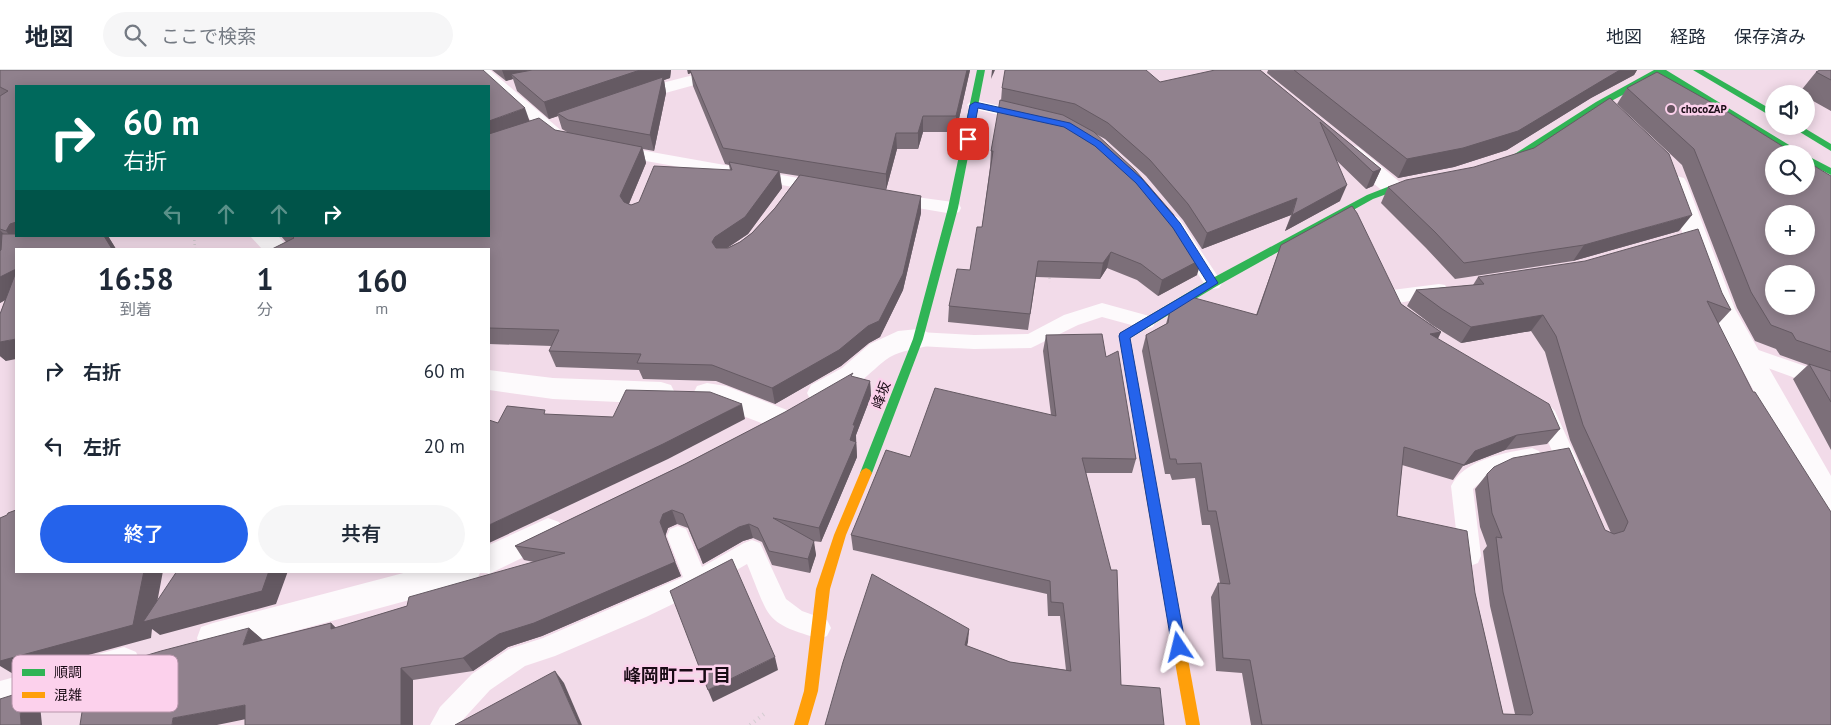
<!DOCTYPE html>
<html lang="ja">
<meta charset="utf-8">
<style>
body{margin:0;font-family:"PT Sans","Noto Sans JP",sans-serif;background:#f6f6f7;color:#1f2937;height:100vh;display:flex;flex-direction:column;font-size:19px;white-space:nowrap}
*{box-sizing:border-box;margin:0}
p{font-size:16px;color:#747a83}
.icon{flex:none;width:28px;height:28px;fill:none;stroke:currentColor;stroke-width:2;stroke-linecap:round;stroke-linejoin:round}
.map{position:relative;flex:1;overflow:hidden}
.details{position:absolute;left:15px;top:178px;width:475px;height:325px;display:flex;flex-direction:column;background:#fff;border-radius:0px;box-shadow:0 2px 12px #0003}
.details>*{flex:none}
.banner{position:absolute;left:15px;top:15px;width:475px;height:152px;border-radius:0px;box-shadow:0 2px 12px #0003;background:#00695c;color:#fff;overflow:hidden}
.fabs{position:absolute;left:1765px;top:15px;display:grid;gap:10px}
.fabs a{display:grid;place-items:center;width:50px;height:50px;border-radius:50%;background:#fff;box-shadow:0 2px 12px #0003;font-size:25px}
.pin{position:absolute;display:grid;place-items:center;width:42px;height:42px;color:#fff;margin:-21px;border-radius:10px;box-shadow:0 2px 8px #0006}
.me{position:absolute;width:55px;margin:-28px;rotate:350deg;stroke-linejoin:round;filter:drop-shadow(0 0 4px #0008)}
.turn{display:flex;align-items:center;gap:18px;height:105px;padding:0 25px;font-size:22px}
.turn .icon{width:65px;height:65px;stroke-width:2.5}
.turn b{display:block;font-size:35px;line-height:42px}
.lanes{display:flex;align-items:center;height:48px;padding:0 25px;background:#0003;justify-content:center;gap:25px;direction:ltr}
.lanes .off{opacity:.35}
.eta{display:flex;justify-content:space-evenly;align-items:center;height:85px;text-align:center}
.eta b{font-size:30px;font-weight:600;line-height:35px}
.action{display:flex;gap:10px;margin-top:auto;padding:10px 25px}
.action a{flex:1;height:58px;border-radius:30px;background:#2563eb;color:#fff;font-size:20px;font-weight:600;line-height:58px;text-align:center}
.action a+a{background:#f6f6f7;color:#1f2937}
ul{padding:0;list-style:none}
li{display:flex;align-items:center;gap:15px;height:75px;padding:0 25px}
li div{flex:1}
li b{display:block;font-size:19px}
li em{font-style:normal}
header{display:flex;align-items:center;gap:30px;box-sizing:border-box;height:70px;padding:0 25px;background:#fff;border-bottom:1px solid #e0e1e3}
header strong{font-size:24px}
nav{display:flex;gap:28px;margin-inline-start:auto;font-size:18px}
.search{width:350px;height:45px;background:#f6f6f7;display:flex;align-items:center;gap:12px;box-sizing:border-box;padding:0 18px;border-radius:28px;color:#747a83;font-size:19px}
.map>svg:first-child{display:block}
.lines{fill:none;stroke-linecap:round;stroke-linejoin:round}
.path-far1{stroke:#d4cdd1;stroke-width:2.5;stroke-dasharray:1 3;stroke-linecap:butt}
.path{stroke:#d4cdd1;stroke-width:4;stroke-dasharray:1 4.5;stroke-linecap:butt}
.lane{fill:#fdfafc;fill-rule:evenodd}
.street{fill:#fdfafc;fill-rule:evenodd}
.fast{fill:#30b455;fill-rule:evenodd}
.slow{fill:#ff9f0a;fill-rule:evenodd}
.wall{fill:#7c6f79;fill-rule:evenodd}
.shaded-wall{fill:#655a63}
.building{fill:#90818d;stroke:#655a63;fill-rule:evenodd}
.route{fill:#2563eb;stroke:#184099}
.poi-dot{fill:#65545f;stroke:#fcd1ec;stroke-width:2}
.labels{text-anchor:middle;dominant-baseline:central;stroke-width:5;stroke-linejoin:round;paint-order:stroke}
.far-poi-label{font-size:11px;font-weight:bold;fill:#190b15;stroke:#fcd1ec;text-anchor:start}
.street-label{font-size:14px;fill:#190b15;stroke:#fcd1ec}
.near-neighbourhood-label{font-size:18px;font-weight:bold;fill:#190b15;stroke:#fcd1ec}
.key{fill:#fcd1ec;stroke:#b896ac;stroke-width:1}
.key-label{font-size:14px;fill:#190b15}
</style>
<header>
<strong>地図</strong>
<div class="search"><svg class="icon" aria-label="search" viewBox="0 0 24 24"><circle cx="10" cy="10" r="6"/><path d="M15 15l6 6"/></svg>ここで検索</div>
<nav><a>地図</a><a>経路</a><a>保存済み</a></nav>
</header>
<div class="map">
<svg width="1831" height="655" viewBox="0 0 1831 655">
<rect width="100%" height="100%" fill="#f2dbe9"/>
<g class="lines">
<g class="path-far1">
<polyline points="194,166 195,179"/>
<polyline points="1049,204 1050,212"/>
</g>
<polyline class="path" points="750,655 764,644"/>
<g class="lane">
<polygon points="474,0 490,0 563,62 565,65 563,68 551,68"/>
<path d="M715 0H740L738 3 640 30 635 28 632 25C639 16 701 4 715 0Z"/>
<polygon points="975,30 1029,43 1032,46 1029,49 1024,51 970,38 967,35 970,32"/>
<polygon points="618,76 821,112 827,113 829,117 827,121 821,122 612,85 610,81 612,77"/>
<polygon points="894,124 953,132 959,134 961,138 959,142 953,144 888,133 886,129 888,125"/>
<polygon points="1173,146 1179,148 1219,208 1222,213 1219,218 1213,219 1207,218 1164,152 1167,148"/>
<polygon points="1439,214 1445,215 1448,220 1445,225 1392,234 1386,232 1383,227 1386,222 1392,220"/>
<polygon points="1102,233 1153,247 1155,252 1153,257 1146,259 1102,247 1078,255 1031,278 974,279 918,276 911,274 908,269 911,264 918,262 974,265 1028,264 1064,245"/>
<polygon points="1747,276 1831,305 1831,321 1740,288 1737,283 1740,278"/>
<polygon points="1543,334 1550,336 1555,341 1583,403 1580,409 1572,412 1564,409 1561,403 1540,352 1533,342 1536,336"/>
<path d="M1532 378 1539 381 1542 387 1539 393C1516 401 1492 400 1473 419L1481 486 1478 493 1470 496 1462 493 1459 486 1451 416C1465 389 1505 383 1532 378Z"/>
<path d="M678 456 686 459 702 497 744 473 752 470 760 473 786 529 802 541 827 550 831 558 827 566 819 569C803 563 781 559 770 545 762 535 753 507 747 494L704 519 646 547 555 586 525 596 490 620 458 655H430L440 637 472 604 509 579 543 568 683 507 667 466 670 459Z"/>
</g>
<g class="street">
<polygon points="1350,75 1358,77 1401,113 1404,118 1401,123 1393,125 1385,123 1342,87 1339,82 1342,77"/>
<polygon points="1676,106 1684,108 1687,113 1735,239 1831,406 1831,446 1820,442 1709,239 1665,113 1668,108"/>
<polygon points="250,166 278,166 290,179 262,179"/>
<path d="M918 259 927 262 931 269 927 276C914 280 902 280 890 287 868 301 841 340 811 331L807 323 811 315 842 298 870 274 898 261Z"/>
<polygon points="489,300 553,308 661,312 671,315 675,323 671,331 661,334 553,329 489,320"/>
<polygon points="707,313 726,316 787,340 791,348 787,356 777,359 714,335 697,332 693,324 697,316"/>
<polygon points="548,448 559,452 563,461 559,470 489,504 482,501 489,501 489,475"/>
<polygon points="411,501 481,501 476,511 465,515 213,583 201,579 197,568 201,557 213,553"/>
<polygon points="124,577 136,582 141,593 136,604 0,645 0,611"/>
</g>
<g class="fast">
<polygon points="977,0 985,0 958,138 923,269 872,403 870,406 866,408 862,406 860,403 913,269 948,138"/>
<polygon points="1654,0 1666,0 1804,84 1793,84 1660,5 1602,36 1519,89 1492,98 1487,95 1513,85 1596,32"/>
<polygon points="1693,0 1703,0 1774,41 1774,48"/>
<polygon points="1790,56 1801,56 1831,74 1831,81"/>
<polygon points="1806,85 1831,98 1831,105 1806,92"/>
<polygon points="1423,109 1426,110 1426,114 1395,121 1373,129 1217,216 1130,268 1151,386 1149,389 1141,389 1119,266 1120,263 1209,210 1367,125 1390,116"/>
</g>
<g class="slow">
<polygon points="1145,381 1149,383 1151,386 1200,655 1186,655 1139,386 1141,383"/>
<polygon points="866,398 870,400 872,403 846,465 830,519 818,621 808,655 794,655 804,621 816,519 834,465 860,403 862,400"/>
</g>
</g>
<g class="wall">
<path d="M0 0 530 51 555 60 567 62 562 59 558 46 549 49 517 21 513 9 506 11 492 0H671L670 8 664 10 666 23 654 81 643 79 646 93 629 134 631 135 730 100 729 95 725 94 693 16 691 3 688 4 687 0H970L956 62H923L918 79H897L886 120 921 143 903 220 880 267 869 273 841 296 775 334 716 311 643 309 639 300 556 297 549 281 552 276 489 274V179L286 172 281 166H489L16 16V166H108L116 179H16L6 291 0 286V244L5 230 0 233ZM780 103 799 106 775 138 752 163 740 172 727 178 748 164 782 118Z"/>
<polygon points="1260,0 1381,99 1373,116 1366,119 1336,90 1340,131 1285,161 1291,145 1202,179 1183,150 1146,106 1105,69 1094,63 1187,176 1197,205 1158,226 1137,210 1107,198 1100,209 1036,207 1028,260 948,252 949,236 970,200 982,157 990,97 991,81 1001,31 1002,18 1160,12"/>
<polygon points="1268,0 1637,0 1634,5 1591,28 1507,80 1454,97 1398,108 1267,3"/>
<polygon points="1831,0 1831,41 1806,27 1806,24 1799,23 1816,2"/>
<polygon points="1627,18 1831,106 1831,380 1793,309 1808,295 1780,285 1776,279 1755,271 1737,238 1682,95 1617,34"/>
<polygon points="1388,117 1679,161 1573,191 1455,209 1426,178 1381,133"/>
<polygon points="1281,175 1401,234 1441,262 1438,269 1560,359 1547,374 1505,380 1463,396 1453,410 1402,395 1397,446 1475,523 1503,644 1515,644 1490,536 1483,481 1487,476 1480,457 1475,419 1487,404 1611,463 1570,370 1545,282 1531,261 1461,273 1432,255 1407,236 1416,220 1473,215 1478,207 1722,223 1731,240 1718,254 1831,655 1251,655 1242,603 1216,601 1211,527 1218,513 1220,513 1210,455 1202,455 1195,408 1172,410 1170,404 1165,404 1142,281 1146,265 1166,254 1170,239 1256,245"/>
<polygon points="1046,265 1106,287 1136,389 1132,403 1086,403 1121,615 825,655 969,559 967,576 1010,592 1066,600 1060,546 1048,546 1047,524 853,480 851,465 910,387 1051,345 1043,281"/>
<polygon points="853,307 870,311 871,326 856,365 857,387 821,472 813,471 816,485 810,503 772,495 762,472 753,468 743,471 703,494 688,458 677,454 668,458 665,466 681,506 542,566 508,577 473,601 413,610 413,655 245,655 249,558 263,570 331,553 336,558 407,536 534,492 524,490 515,476 685,394"/>
</g>
<g class="shaded-wall">
<polygon points="502,0 559,0 511,4 513,9 506,11"/>
<polygon points="640,0 671,0 670,8 664,10 666,23 654,81 650,65 557,43 558,46 549,49 544,32"/>
<polygon points="688,0 712,0 690,0 691,3 688,4"/>
<polygon points="967,0 970,0 956,62 956,46"/>
<polygon points="992,0 995,0 991,9"/>
<polygon points="1620,0 1637,0 1634,5 1591,28 1507,80 1454,97 1398,108 1407,89 1603,10"/>
<polygon points="525,38 531,55 489,70 489,51"/>
<polygon points="923,46 923,62 918,79 918,63"/>
<polygon points="896,63 897,79 886,120 886,104"/>
<polygon points="642,77 646,93 625,143 620,126"/>
<polygon points="1381,99 1373,116 1366,119 1373,102"/>
<polygon points="779,101 782,118 748,164 718,184 712,172 715,167"/>
<polygon points="1347,115 1340,131 1285,161 1292,145"/>
<polygon points="921,126 921,143 903,220 880,267 869,273 841,296 775,334 772,318"/>
<polygon points="1297,128 1291,145 1202,179 1207,163"/>
<polygon points="1692,145 1679,161 1573,191 1584,175"/>
<polygon points="16,152 16,166 21,178 6,161 10,154"/>
<polygon points="0,160 15,176 0,181"/>
<polygon points="104,166 108,166 116,179 112,179"/>
<polygon points="1189,169 1184,185 1183,172"/>
<polygon points="1111,182 1107,198 1100,209 1103,193"/>
<polygon points="1202,189 1197,205 1158,226 1162,210"/>
<polygon points="16,199 16,224 0,233 0,207"/>
<polygon points="1543,245 1531,261 1461,273 1471,257"/>
<polygon points="1441,262 1432,279 1430,264"/>
<polygon points="16,269 16,289 6,291 0,286 0,272"/>
<polygon points="870,311 871,326 856,365 856,371 854,376 856,372 857,387 821,472 819,458 850,370 853,355"/>
<polygon points="742,334 745,349 668,389 489,473 489,455"/>
<polygon points="1517,365 1505,380 1463,396 1475,381"/>
<polygon points="672,440 677,454 668,458 665,467 660,452 663,444"/>
<polygon points="749,454 753,468 743,471 703,494 698,480 739,457"/>
<polygon points="814,471 816,485 810,503 808,489"/>
<polygon points="675,492 681,506 542,566 508,577 473,601 463,588 499,564"/>
<polygon points="144,501 163,501 154,549 269,501 288,501 276,534 160,565 152,559 151,568 15,605 0,596 0,576"/>
<polygon points="331,553 344,566 331,559"/>
<polygon points="249,558 264,571 243,575"/>
<polygon points="969,559 968,572 963,588 965,575"/>
<polygon points="775,587 778,600 713,632 708,620"/>
<polygon points="401,598 413,610 413,655 401,655"/>
<polygon points="555,601 564,613 582,655 579,655"/>
<polygon points="19,623 40,635 42,655 21,655"/>
<polygon points="245,635 261,646 217,655 172,655 173,648"/>
</g>
<g class="building">
<polygon points="0,0 483,0 525,38 489,51 489,16 16,16 16,152 10,154 6,161 0,159 0,26 8,21 0,17"/>
<polygon points="532,0 640,0 544,32 511,4"/>
<polygon points="690,0 967,0 956,46 923,46 918,63 896,63 886,104 723,78"/>
<polygon points="1005,0 1146,0 1160,12 1215,0 1260,0 1381,99 1373,102 1320,52 1347,115 1292,145 1297,128 1207,163 1188,134 1150,90 1108,53 1075,34 1002,18"/>
<polygon points="1294,0 1620,0 1603,10 1518,61 1463,78 1407,89"/>
<polygon points="1820,0 1831,0 1831,10 1816,2"/>
<path d="M1657 2 1723 39 1795 84H1774V116H1806V91L1831 106V282L1796 270 1792 263 1771 255 1751 222 1694 79 1627 18ZM1774 144H1806V176H1774ZM1774 204H1806V236H1774Z"/>
<polygon points="663,7 650,65 568,50 557,43"/>
<polygon points="1610,28 1669,84 1692,145 1584,175 1464,193 1435,162 1388,117 1406,110 1474,97 1534,78"/>
<polygon points="1000,30 1063,45 1094,62 1135,100 1173,144 1189,169 1183,172 1202,189 1162,210 1141,194 1111,182 1103,193 1038,191 1030,244 949,236 957,199 970,200 977,157 982,157 993,81 991,81"/>
<polygon points="539,48 555,60 642,77 620,126 624,132 631,135 639,132 654,96 732,100 729,92 779,101 745,147 715,167 712,172 716,178 728,178 740,172 752,163 775,138 800,105 921,126 903,204 879,251 868,256 839,280 772,318 712,295 637,293 641,284 549,281 559,260 489,258 489,179 272,179 294,168 292,166 489,166 489,64"/>
<polygon points="1352,136 1357,143 1401,234 1441,262 1430,264 1549,334 1560,359 1517,365 1475,381 1464,395 1404,377 1397,446 1467,461 1475,523 1503,644 1531,645 1533,643 1503,522 1496,467 1502,468 1492,443 1487,404 1494,397 1513,388 1569,378 1605,460 1614,464 1624,461 1628,452 1583,355 1556,266 1543,245 1471,257 1442,239 1416,220 1484,214 1478,207 1585,191 1698,159 1722,223 1731,240 1707,231 1753,322 1755,322 1831,442 1831,655 1262,655 1250,590 1223,588 1218,513 1230,514 1216,441 1208,441 1201,393 1177,394 1176,389 1170,389 1146,265 1168,253 1170,239 1191,227 1257,245 1281,175"/>
<polygon points="2,164 16,164 16,166 104,166 112,179 16,179 16,199 0,207 0,181 1,180"/>
<polygon points="16,202 16,269 0,272 0,244"/>
<polygon points="1102,264 1106,287 1118,281 1136,389 1082,388 1111,500 1117,500 1121,615 1160,618 1164,655 825,655 843,592 872,504 969,559 965,575 1010,592 1071,601 1063,533 1051,532 1050,511 851,465 886,380 910,387 935,318 1056,346 1046,265"/>
<polygon points="1809,294 1831,301 1831,332"/>
<polygon points="853,303 851,306 870,311 853,355 855,355 850,370 856,372 819,458 773,448 814,471 808,489 769,481 758,458 749,454 739,457 698,480 683,444 672,440 663,444 660,452 675,492 534,553 499,564 463,588 401,598 401,655 245,655 245,635 173,648 172,655 80,655 88,603 161,581 249,558 243,575 331,553 331,559 407,536 409,527 565,483 515,476 685,394 785,342"/>
<polygon points="626,320 710,322 742,334 663,374 489,455 489,350 498,353 507,336 545,340 544,344 613,347"/>
<polygon points="16,440 16,501 144,501 133,555 0,591 0,448 7,445 8,443"/>
<polygon points="732,489 775,587 708,620 670,521"/>
<polygon points="177,501 269,501 262,521 143,552"/>
<polygon points="555,601 579,655 455,655"/>
<polygon points="19,623 21,655 0,655 0,629"/>
</g>
<polygon class="route" points="975,32 1070,53 1101,72 1142,109 1180,153 1218,213 1130,268 1186,577 1184,582 1179,584 1174,582 1172,577 1119,266 1120,263 1207,212 1173,158 1136,113 1095,76 1064,57 978,38 972,69 968,72 964,71 963,69 970,35"/>
<circle class="poi-dot" cx="1671" cy="39" r="5"/>
<g class="labels">
<g class="far-poi-label">
<text x="1681" y="39">chocoZAP</text>
</g>
<g class="street-label">
<text transform="translate(881 325) rotate(-70)">峰坂</text>
</g>
<g class="near-neighbourhood-label">
<text x="677" y="605">峰岡町二丁目</text>
</g>
</g>
<rect x="12" y="585" width="166" height="57" rx="8" class="key"/>
<rect x="22" y="599" width="23" height="7" fill="#30b455"/>
<rect x="22" y="622" width="23" height="6" fill="#ff9f0a"/>
<g class="key-label">
<text x="54" y="607">順調</text>
<text x="54" y="630">混雑</text>
</g>
</svg>
<div class="fabs">
<a><svg class="icon" aria-label="sound" viewBox="0 0 24 24"><path d="M4 9h4l5-4v14l-5-4H4zM17 9q2 3 0 6"/></svg></a>
<a><svg class="icon" aria-label="search" viewBox="0 0 24 24"><circle cx="10" cy="10" r="6"/><path d="M15 15l6 6"/></svg></a>
<a>+</a>
<a>−</a>
</div>
<div class="pin" style="left:968px;top:69px;background:#d93025"><svg class="icon" aria-label="arrive" viewBox="0 0 24 24"><path d="M6 21V4h12l-3 4 3 4H6"/></svg></div>
<svg class="me" style="left:1179px;top:577px" viewBox="-20 -20 40 40"><path d="M0-17L14 15 0 8-14 15z" fill="#2563eb" stroke="#fff" stroke-width="4"/></svg>
<div class="banner">
<div class="turn"><svg class="icon" aria-label="right" viewBox="0 0 24 24"><path d="M7 20v-9h11M14 6l5 5-5 5"/></svg><div><b>60 m</b>右折</div></div>
<div class="lanes"><svg class="icon off" aria-label="left" viewBox="0 0 24 24"><path d="M17 20v-9H6M10 6l-5 5 5 5"/></svg><svg class="icon off" aria-label="ahead" viewBox="0 0 24 24"><path d="M12 20V5M6 11l6-6 6 6"/></svg><svg class="icon off" aria-label="ahead" viewBox="0 0 24 24"><path d="M12 20V5M6 11l6-6 6 6"/></svg><svg class="icon" aria-label="right" viewBox="0 0 24 24"><path d="M7 20v-9h11M14 6l5 5-5 5"/></svg></div>
</div>
<section class="details">
<div class="eta">
<div><b>16:58</b><p>到着</p></div>
<div><b>1</b><p>分</p></div>
<div><b>160</b><p>m</p></div>
</div>
<ul>
<li><svg class="icon" aria-label="right" viewBox="0 0 24 24"><path d="M7 20v-9h11M14 6l5 5-5 5"/></svg><div><b>右折</b></div><em>60 m</em></li>
<li><svg class="icon" aria-label="left" viewBox="0 0 24 24"><path d="M17 20v-9H6M10 6l-5 5 5 5"/></svg><div><b>左折</b></div><em>20 m</em></li>
</ul>
<div class="action"><a>終了</a><a>共有</a></div>
</section>
</div>
